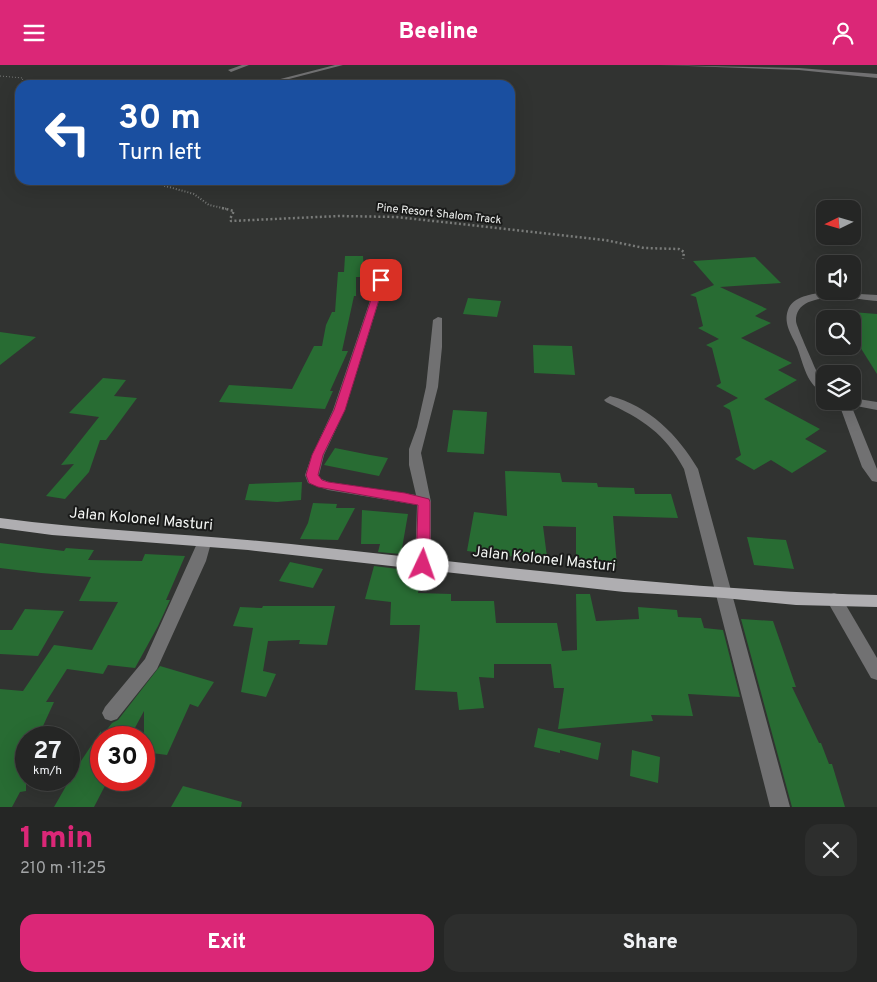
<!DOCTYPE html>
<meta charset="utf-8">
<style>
body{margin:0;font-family:Overpass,sans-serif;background:#2d2e2d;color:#f1f3f6;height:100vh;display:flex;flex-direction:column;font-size:19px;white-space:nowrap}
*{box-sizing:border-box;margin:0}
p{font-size:16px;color:#a3a5a7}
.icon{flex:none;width:28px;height:28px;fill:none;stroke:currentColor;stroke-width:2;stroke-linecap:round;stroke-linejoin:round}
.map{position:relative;height:742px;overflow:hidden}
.sheet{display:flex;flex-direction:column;background:#252625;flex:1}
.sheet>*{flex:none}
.banner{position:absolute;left:15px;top:15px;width:500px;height:105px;border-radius:15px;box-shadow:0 5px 20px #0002,0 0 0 1px #424342;background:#1a4fa0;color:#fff;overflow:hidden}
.needle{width:32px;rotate:265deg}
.buttons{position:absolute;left:816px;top:135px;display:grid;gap:10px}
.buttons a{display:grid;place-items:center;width:45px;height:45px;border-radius:10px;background:#252625;box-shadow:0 5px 20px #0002,0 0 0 1px #424342;font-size:25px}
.speed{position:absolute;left:15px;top:661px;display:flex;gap:10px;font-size:25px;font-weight:700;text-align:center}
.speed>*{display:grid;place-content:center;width:65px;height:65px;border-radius:50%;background:#252625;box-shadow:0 5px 20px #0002,0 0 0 1px #424342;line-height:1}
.speed small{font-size:12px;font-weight:400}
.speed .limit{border:8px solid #d22;background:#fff;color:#111}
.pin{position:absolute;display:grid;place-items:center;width:42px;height:42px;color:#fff;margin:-21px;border-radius:10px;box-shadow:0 2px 8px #0006}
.me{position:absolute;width:55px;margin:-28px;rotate:3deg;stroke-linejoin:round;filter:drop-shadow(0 0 4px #0008)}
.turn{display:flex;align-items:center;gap:18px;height:105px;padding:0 20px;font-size:22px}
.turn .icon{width:65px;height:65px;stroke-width:2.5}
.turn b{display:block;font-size:35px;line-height:42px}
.round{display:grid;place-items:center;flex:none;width:52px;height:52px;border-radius:15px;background:#2d2e2d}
.head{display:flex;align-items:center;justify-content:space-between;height:85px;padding:0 20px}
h1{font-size:30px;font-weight:800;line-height:38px;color:#db2777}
.primary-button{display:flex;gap:10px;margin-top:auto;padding:10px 20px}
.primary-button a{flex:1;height:58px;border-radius:15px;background:#db2777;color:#fff;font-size:20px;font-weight:800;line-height:58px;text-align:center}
.primary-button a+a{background:#2d2e2d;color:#f1f3f6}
header{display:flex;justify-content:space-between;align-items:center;height:65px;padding:0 20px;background:#db2777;color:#fff;font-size:22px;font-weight:800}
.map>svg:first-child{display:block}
.building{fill:#286c33}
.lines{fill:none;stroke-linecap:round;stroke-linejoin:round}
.path-far2{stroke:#797b79;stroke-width:1;stroke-dasharray:1 2;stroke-linecap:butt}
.path-far1{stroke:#797b79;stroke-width:2;stroke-dasharray:1 2;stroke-linecap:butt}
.path{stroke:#797b79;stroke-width:2.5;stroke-dasharray:2 2.5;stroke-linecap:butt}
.minor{fill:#717172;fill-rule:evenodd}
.major{fill:#afaeb1;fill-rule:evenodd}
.route{fill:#db2777;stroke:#8e194d}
.labels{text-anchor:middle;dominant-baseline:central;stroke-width:4;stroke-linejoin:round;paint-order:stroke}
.far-street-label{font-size:11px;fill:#f3f5f3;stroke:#1a1b1a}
.near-street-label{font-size:15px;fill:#f3f5f3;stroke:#1a1b1a}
</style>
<header><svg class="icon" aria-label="menu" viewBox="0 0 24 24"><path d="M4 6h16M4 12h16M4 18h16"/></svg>Beeline<svg class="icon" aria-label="person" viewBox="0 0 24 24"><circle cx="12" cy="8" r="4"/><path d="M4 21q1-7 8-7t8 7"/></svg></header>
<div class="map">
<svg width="877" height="742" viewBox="0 0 877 742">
<rect width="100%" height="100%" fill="#313331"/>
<g class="building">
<polygon points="345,191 363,191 364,206 360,206 360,212 356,212 356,231 354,231 342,286 348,286 330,326 333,326 325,344 219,337 229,320 292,324 314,281 322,281 326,260 332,247 335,247 338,207 344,207"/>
<polygon points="755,192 781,218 720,222 767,244 755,251 771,258 741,273 792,298 778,305 797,315 764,334 820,364 805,374 827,386 792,408 771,395 754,405 735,394 741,390 730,345 723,341 738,333 716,321 721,318 712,283 706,280 719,274 698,263 703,261 696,232 690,230 714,220 693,196"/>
<polygon points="468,233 501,236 497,252 463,249"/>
<polygon points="852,247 877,249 877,309 852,269"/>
<polygon points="0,267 36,272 0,300"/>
<polygon points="533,280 572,281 575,310 534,308"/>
<polygon points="103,313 126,315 114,331 137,333 106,375 100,375 89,407 65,434 46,431 74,399 61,400 99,352 69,348"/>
<polygon points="453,345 487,347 484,389 447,387"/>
<polygon points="335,383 370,390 388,393 379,411 324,400"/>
<polygon points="505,406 560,408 562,417 597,418 598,422 634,423 635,429 671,429 678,453 613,451 617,501 576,497 576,462 543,461 547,492 517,492 467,486 474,447 507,451"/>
<polygon points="302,417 301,435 277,437 245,435 249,419"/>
<polygon points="313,438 337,439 336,443 355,443 338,475 300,474 308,458"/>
<polygon points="362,445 408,449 401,489 378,487 380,479 361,479"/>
<polygon points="747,472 786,475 794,504 754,500"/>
<polygon points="0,478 64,486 66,483 94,485 88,495 142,496 145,489 185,491 166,535 170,535 158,561 135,603 108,600 103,609 67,604 46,637 54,637 38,672 26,672 26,726 20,727 12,742 0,742 0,624 23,626 54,580 92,585 118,537 79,536 91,512 41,508 0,503"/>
<polygon points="290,497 323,504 313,523 279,516"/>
<polygon points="374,501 398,504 397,509 403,510 403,512 421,514 418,528 451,529 451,536 494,536 496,558 557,558 562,586 577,585 576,529 590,529 596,556 639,554 638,542 677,545 678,552 701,553 704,563 723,565 740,632 688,629 693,651 651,650 653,656 558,664 564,623 554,623 551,599 494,599 494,613 479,612 484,643 459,645 457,627 415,625 420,560 390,560 391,537 365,534"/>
<polygon points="263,541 335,541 327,580 299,579 300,575 268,576 263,606 276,609 266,632 241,627 253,563 233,561 240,542 262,543"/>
<polygon points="25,544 64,546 38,591 0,589 0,565 12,565"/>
<polygon points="741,554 773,556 796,622 792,622 819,678 821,678 829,699 832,699 845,742 792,742"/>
<polygon points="160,601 214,617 198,642 190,639 167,690 144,687 144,646 130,672 101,672 112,658 118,655"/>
<polygon points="538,663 601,678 598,695 560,685 560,688 534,682"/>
<polygon points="101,666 101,715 108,715 94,742 54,742 77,702"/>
<polygon points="632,685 660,692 658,718 630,711"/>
<polygon points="183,721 242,737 241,742 171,742"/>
</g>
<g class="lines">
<polyline class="path-far2" points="0,11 23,13 21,20"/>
<polyline class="path-far1" points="144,115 194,129 209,140 227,144"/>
<polyline class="path" points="222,143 234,146 230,154 231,156 339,151 397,152 605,175 644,183 679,184 684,187 683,194"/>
<g class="minor">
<polygon points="242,0 249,0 231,7 228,5"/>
<polygon points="335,0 343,0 266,20 257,20"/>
<polygon points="660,0 799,3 877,9 877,13 799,5"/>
<polygon points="386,197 390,200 345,345 324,390 319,410 319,413 329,417 416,430 409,400 409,384 417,362 426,322 433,255 438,252 442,253 442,282 438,322 421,388 431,437 431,500 428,504 423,506 418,504 415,500 417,440 328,425 308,418 305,410 312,390 333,345 382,200"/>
<path d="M825 227 877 230V236C857 234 795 223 796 256 796 261 812 295 815 303 819 312 825 317 825 327 807 323 803 297 797 282 792 270 783 259 788 245 793 231 812 229 825 227Z"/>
<path d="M610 331C649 341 678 370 698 404L790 742H770L684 404C665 368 642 354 606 337L604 335Z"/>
<polygon points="852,333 877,337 877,345 851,340 877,404 877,417 872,416 862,402 838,336 852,336"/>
<polygon points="204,473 209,474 211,478 206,496 157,604 117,654 111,656 105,654 102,648 105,642 145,594 199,474"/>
<polygon points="834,528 840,530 877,593 877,615 871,613 826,534 828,530"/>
</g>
<path class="major" d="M0 453C97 466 194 469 291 479 486 500 681 525 877 530V542L796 540 724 533 624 527 248 485 52 470 0 463Z"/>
</g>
<polygon class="route" points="378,214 385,215 345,345 323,390 318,410 322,415 328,417 405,428 429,434 430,437 430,500 428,503 418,503 416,500 418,440 318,422 309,418 306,410 312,390 334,345"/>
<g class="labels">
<g class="far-street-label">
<text transform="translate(439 149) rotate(6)">Pine Resort Shalom Track</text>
</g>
<g class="near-street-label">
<text transform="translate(141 455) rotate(5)">Jalan Kolonel Masturi</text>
<text transform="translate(544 495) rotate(6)">Jalan Kolonel Masturi</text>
</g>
</g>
</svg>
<div class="buttons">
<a><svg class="needle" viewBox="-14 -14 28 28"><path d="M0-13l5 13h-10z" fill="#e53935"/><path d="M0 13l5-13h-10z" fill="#a3a5a7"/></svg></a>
<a><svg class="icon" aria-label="sound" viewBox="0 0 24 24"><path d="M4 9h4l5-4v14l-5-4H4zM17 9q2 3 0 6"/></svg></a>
<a><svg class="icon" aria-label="search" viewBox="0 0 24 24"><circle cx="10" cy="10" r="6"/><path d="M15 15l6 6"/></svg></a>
<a><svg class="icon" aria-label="layers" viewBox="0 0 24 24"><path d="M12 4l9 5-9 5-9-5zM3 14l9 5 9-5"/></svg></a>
</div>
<div class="speed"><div>27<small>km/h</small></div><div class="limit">30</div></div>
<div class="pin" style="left:381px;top:215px;background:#d93025"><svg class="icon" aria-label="arrive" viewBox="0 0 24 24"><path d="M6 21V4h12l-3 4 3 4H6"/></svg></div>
<svg class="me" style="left:423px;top:500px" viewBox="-20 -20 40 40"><circle r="19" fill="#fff"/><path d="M0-13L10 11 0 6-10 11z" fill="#db2777"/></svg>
<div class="banner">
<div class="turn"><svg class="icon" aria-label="left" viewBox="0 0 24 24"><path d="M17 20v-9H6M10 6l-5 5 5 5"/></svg><div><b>30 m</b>Turn left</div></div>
</div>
</div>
<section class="sheet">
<div class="head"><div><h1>1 min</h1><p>210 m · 11:25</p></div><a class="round"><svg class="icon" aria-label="close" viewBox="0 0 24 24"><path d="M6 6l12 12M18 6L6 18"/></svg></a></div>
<div class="primary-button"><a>Exit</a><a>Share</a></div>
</section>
